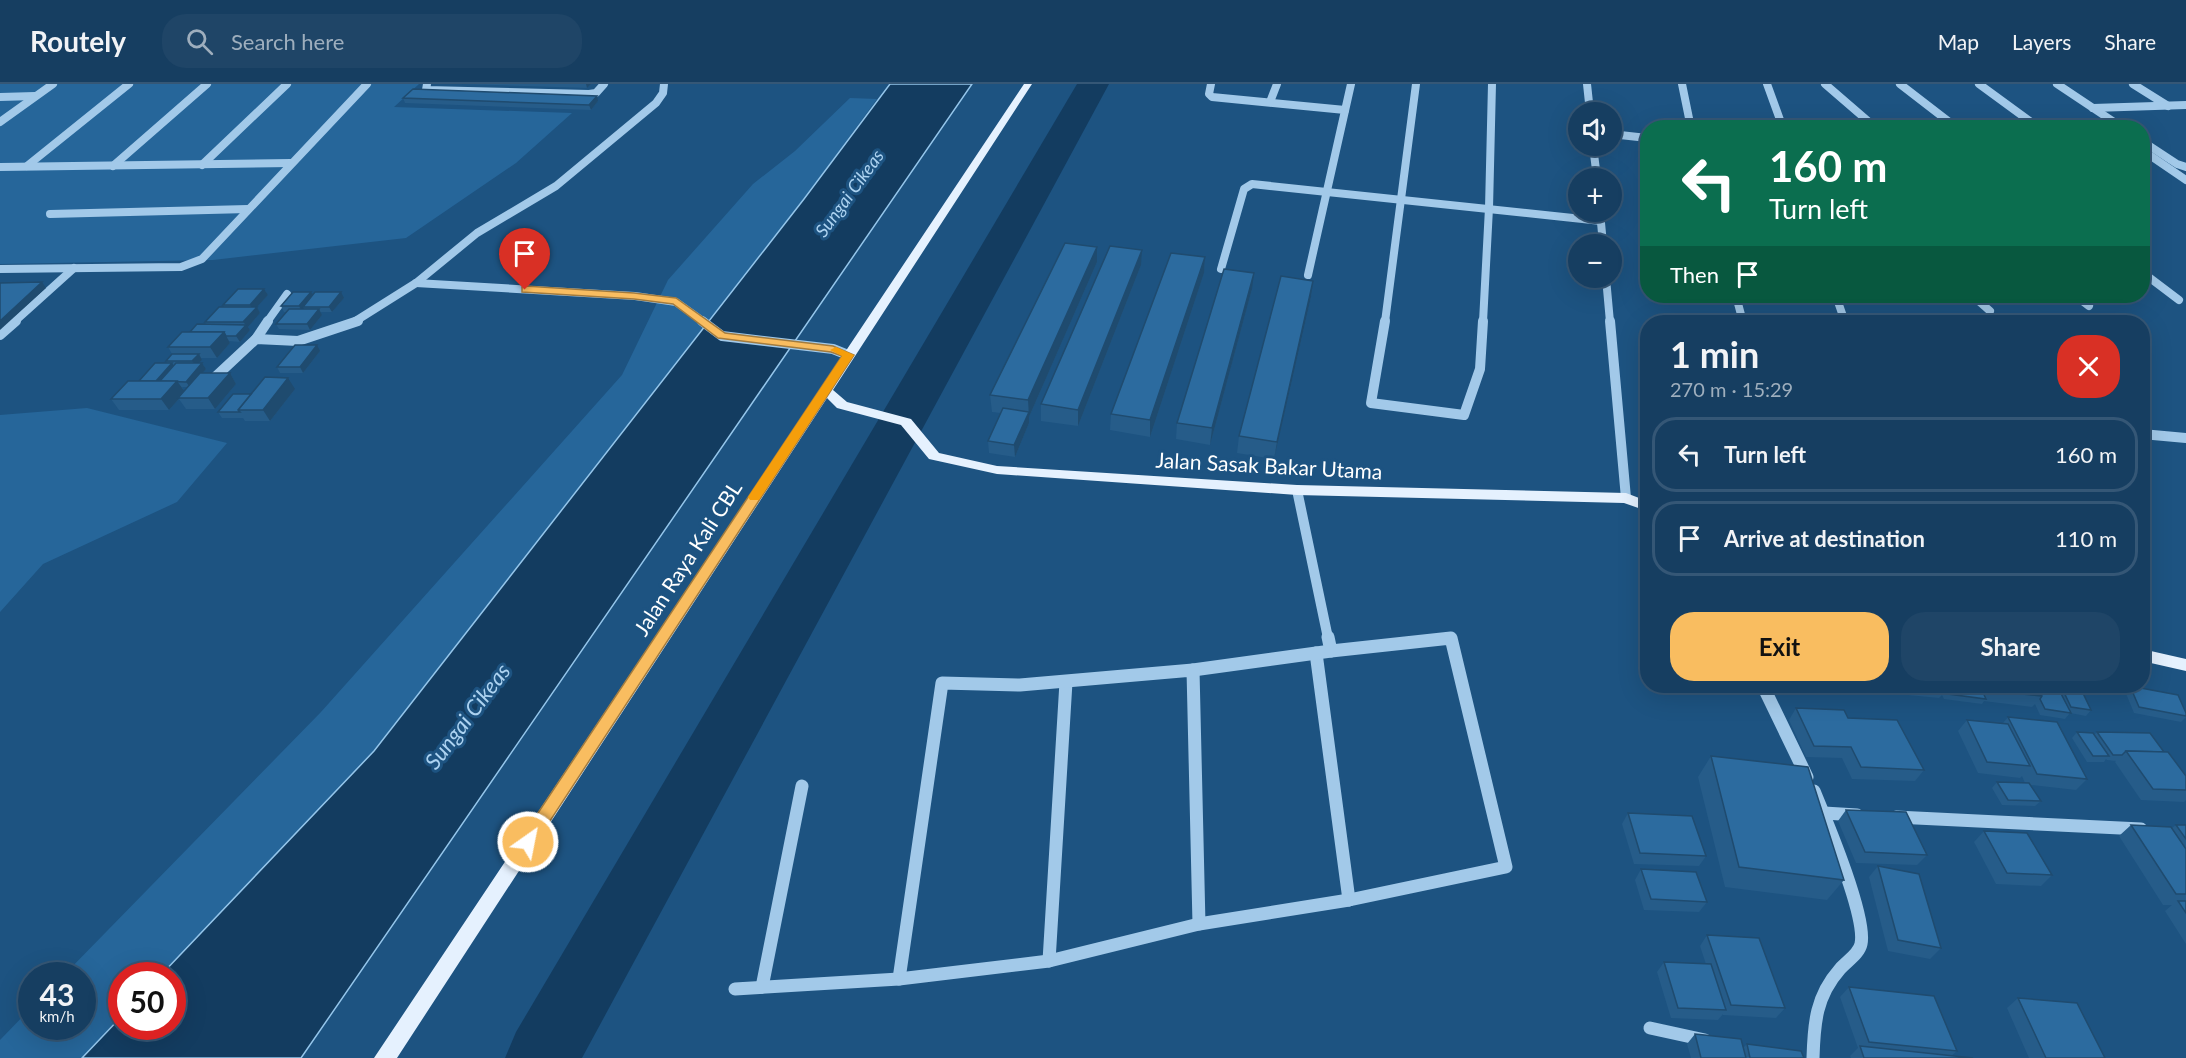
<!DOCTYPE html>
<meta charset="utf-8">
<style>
body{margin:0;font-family:Lato,sans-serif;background:#1f4567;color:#f1f3f6;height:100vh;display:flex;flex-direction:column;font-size:22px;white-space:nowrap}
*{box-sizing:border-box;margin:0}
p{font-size:20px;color:#9eaebd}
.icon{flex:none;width:33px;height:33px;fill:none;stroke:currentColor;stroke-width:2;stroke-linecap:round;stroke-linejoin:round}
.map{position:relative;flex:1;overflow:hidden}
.panel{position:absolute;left:1640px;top:231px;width:510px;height:378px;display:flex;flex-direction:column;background:#163e61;border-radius:24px;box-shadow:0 6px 24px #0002,0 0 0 2px #355776}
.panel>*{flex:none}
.top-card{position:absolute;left:1640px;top:36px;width:510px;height:183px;border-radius:24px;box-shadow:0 6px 24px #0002,0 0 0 2px #355776;background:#0b6e4f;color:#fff;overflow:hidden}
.tools{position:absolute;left:1568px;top:18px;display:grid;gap:12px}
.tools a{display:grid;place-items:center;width:54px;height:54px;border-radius:50%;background:#163e61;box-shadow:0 6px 24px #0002,0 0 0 2px #355776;font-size:30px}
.speed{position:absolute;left:18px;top:878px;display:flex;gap:12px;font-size:30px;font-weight:700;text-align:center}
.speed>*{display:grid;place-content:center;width:78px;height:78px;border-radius:50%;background:#163e61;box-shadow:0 6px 24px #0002,0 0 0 2px #355776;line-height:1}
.speed small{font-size:15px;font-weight:400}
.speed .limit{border:9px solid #d22;background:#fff;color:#111}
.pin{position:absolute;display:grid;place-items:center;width:51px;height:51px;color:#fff;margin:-62px -26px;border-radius:50% 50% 50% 0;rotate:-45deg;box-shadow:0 0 6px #0007}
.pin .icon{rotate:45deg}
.me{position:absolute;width:66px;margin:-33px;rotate:33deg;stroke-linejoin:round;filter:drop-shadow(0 0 4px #0008)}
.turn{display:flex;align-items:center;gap:21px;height:126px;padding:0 30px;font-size:27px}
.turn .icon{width:78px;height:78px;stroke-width:2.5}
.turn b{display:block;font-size:42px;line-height:51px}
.then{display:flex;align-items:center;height:57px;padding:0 30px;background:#0003;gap:12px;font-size:22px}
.round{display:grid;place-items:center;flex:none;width:63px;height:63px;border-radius:24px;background:#1f4567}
.headline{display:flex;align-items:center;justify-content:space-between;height:102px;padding:0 30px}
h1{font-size:36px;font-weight:700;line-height:45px}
.primary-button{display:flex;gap:12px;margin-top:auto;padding:12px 30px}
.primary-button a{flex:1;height:69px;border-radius:24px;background:#f9bd60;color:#111;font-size:24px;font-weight:700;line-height:69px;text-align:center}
.primary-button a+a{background:#1f4567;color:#f1f3f6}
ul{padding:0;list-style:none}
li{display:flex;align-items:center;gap:18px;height:75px;margin:0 12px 9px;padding:0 18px;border:3px solid #355776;border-radius:24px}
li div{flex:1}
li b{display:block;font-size:22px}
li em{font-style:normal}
header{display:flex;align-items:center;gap:36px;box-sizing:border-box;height:84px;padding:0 30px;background:#163e61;border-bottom:2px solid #355776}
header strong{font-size:28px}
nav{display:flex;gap:33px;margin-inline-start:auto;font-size:21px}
.search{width:420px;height:54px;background:#1f4567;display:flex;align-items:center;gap:15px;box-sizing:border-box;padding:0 21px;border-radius:24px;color:#9eaebd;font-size:22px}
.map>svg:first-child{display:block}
.green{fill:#26669a}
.water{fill:#133c60;stroke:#95c6eb;stroke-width:1.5}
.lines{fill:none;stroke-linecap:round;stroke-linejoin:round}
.river{fill:#133c60;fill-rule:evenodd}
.minor-far2{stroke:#a2c9e9;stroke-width:8}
.minor-far1{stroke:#a2c9e9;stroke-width:10}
.minor{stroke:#a2c9e9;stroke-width:13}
.major{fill:#e5f1fe;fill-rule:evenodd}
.wall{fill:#265c89;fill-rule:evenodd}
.shaded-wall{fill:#1f4b6f}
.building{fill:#2c6b9f;stroke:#1f4b6f;stroke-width:1.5}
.route{fill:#f9bd60;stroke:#a27b3e;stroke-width:1.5}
.slow{fill:#f59e0b}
.labels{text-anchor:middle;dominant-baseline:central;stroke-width:6;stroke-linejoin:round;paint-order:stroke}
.far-water-label{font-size:18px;font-style:italic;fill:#add3f1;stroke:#1d5381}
.street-label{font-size:21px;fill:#fff;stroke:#1d5381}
.water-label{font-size:22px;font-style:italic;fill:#add3f1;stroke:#1d5381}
</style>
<header>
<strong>Routely</strong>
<div class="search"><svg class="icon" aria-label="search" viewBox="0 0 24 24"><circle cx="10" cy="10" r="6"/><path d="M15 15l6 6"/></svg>Search here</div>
<nav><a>Map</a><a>Layers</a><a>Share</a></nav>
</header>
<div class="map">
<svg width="2186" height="974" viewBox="0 0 2186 974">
<rect width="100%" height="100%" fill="#1d5381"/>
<g class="green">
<polygon points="0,0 419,0 394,23 572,29 516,79 406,154 213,176 0,180"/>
<polygon points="850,14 877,15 804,115 374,667 161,891 122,891 121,933 82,974 0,974 0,956 31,924 32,942 82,942 82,891 64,891 321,628 622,291 668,196 753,100 795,67"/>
<polygon points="87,324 227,359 177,418 43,480 0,528 0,331"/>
</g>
<polygon class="water" points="890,0 972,0 301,974 82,974 121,933 122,942 172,942 172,891 161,891 374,667 804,115"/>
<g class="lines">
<polygon class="river" points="1077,0 1109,0 582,974 505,974 516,948"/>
<g class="minor-far2">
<polyline points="427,0 426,6 589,10 596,9 604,0"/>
<polyline points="1211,0 1209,10 1212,13 1345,26"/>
<polyline points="1587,0 1590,28"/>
<polyline points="1682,0 1691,44"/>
<polyline points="1767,0 1783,44"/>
<polyline points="1825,0 1876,44"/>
<polyline points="1900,0 1957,44"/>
<polyline points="1979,0 2039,44"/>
<polyline points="2057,0 2123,44"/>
<polyline points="2133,0 2168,22"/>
<polyline points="0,13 35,12"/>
<polyline points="1270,18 1277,0"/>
<polyline points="2093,24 2186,21"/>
<polyline points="0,38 53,0"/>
<polyline points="1611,50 1647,54"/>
<polyline points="2142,57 2177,80 2186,83"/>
<polyline points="1593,62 1597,94"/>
<polyline points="2142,66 2186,96"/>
<polyline points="202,81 287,0"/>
<polyline points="27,82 129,0"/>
<polyline points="113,82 207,0"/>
<polyline points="0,83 291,79"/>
<polyline points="1600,128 1603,160"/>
<polyline points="50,130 248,125"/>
<polyline points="0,185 181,183 202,175 367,0"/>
<polyline points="1221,185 1244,105 1252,100 1601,137"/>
<polyline points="2142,188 2179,216"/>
<polyline points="1308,191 1351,0"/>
<polyline points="1606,194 1610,238"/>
<polyline points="416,199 635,212 676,218 704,238"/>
<polyline points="1736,212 1743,238"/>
<polyline points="1836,212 1845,238"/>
<polyline points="1973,212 1990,227"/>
<polyline points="2076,212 2089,222"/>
<polyline points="14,238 74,184"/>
<polyline points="267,238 287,210"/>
<polyline points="354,238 416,199 477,149 556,102 656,19 663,9 664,0"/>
<polyline points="1385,238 1416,0"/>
<polyline points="1483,238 1489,124 1492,0"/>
</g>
<g class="minor-far1">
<polyline points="702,237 722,252 833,265 848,271"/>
<polyline points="1385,237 1371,319 1464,331 1480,285 1483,237"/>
<polyline points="1610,237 1626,414"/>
<polyline points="0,251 16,237"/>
<polyline points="256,255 268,237"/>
<polyline points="213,295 256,255 298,257 358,237"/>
<polyline points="2142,350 2186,354"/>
<polyline points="1297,406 1328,554"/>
<polyline points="1447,554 1451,554"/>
</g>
<g class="minor">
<polyline points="1316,569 1349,816"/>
<polyline points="1193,586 1331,567 1328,553"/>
<polyline points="1763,602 1807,693"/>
<polyline points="1824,729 1857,731"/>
<polyline points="1896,733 2141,745"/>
<polyline points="1049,877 1066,598"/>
<polyline points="899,895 942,599 1020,601 1193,586 1199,840"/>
<polyline points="762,903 802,702"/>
<polyline points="735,905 899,895 1049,877 1199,840 1349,816 1506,783 1451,554 1331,567"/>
<polyline points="1650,944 1705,956"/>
<path d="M1813 974C1814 939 1816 912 1840 885 1847 877 1859 870 1861 860 1867 833 1826 736 1814 707"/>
</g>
<g class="major">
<polygon points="1024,0 1032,0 833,306 847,318 911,335 939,369 997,382 1297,401 1626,409 1647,417 1647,427 1624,419 1297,411 997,390 929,375 901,341 837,324 827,314 397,974 374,974"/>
<polygon points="2142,565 2186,575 2186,587 2142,577"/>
</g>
</g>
<g class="wall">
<polygon points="462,0 591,0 587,4"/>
<polygon points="403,14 598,17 591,26 405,19"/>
<polygon points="1097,163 1097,178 1029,333 1029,339 1015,373 989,369 988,357 1001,329 992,328 990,311"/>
<polygon points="1205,173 1204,189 1150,353 1110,346 1111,330"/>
<polygon points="1141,181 1078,342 1041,337 1041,320"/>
<polygon points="1313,197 1311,213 1274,375 1237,369 1239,352"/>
<path d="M264 205 268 211 256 223 260 229 248 243 250 246 240 258 229 257 230 259 217 274H201L202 276 199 279H202L206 285 202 289H230L236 300 215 325H186L179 315 169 326H119L111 315 167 279 166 277 172 270 168 263 190 248 206 240 205 238 224 223 223 221ZM182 303H188L184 307Z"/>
<polygon points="1252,205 1210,361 1176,355 1177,339"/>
<polygon points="311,208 313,211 344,214 332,228 320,228 322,231 310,246 279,245 276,240 287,228 284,228 281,222"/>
<polygon points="320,267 303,289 280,289 277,283"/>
<polygon points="295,305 270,337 245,337 243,334 222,334 218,328 251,310"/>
<polygon points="1894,602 2072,602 2091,626 2086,632 2070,629 2065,635 2040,631 2035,620 2032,623 1984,617 1982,620 1944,615 1942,611 1939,614 1897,610"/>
<polygon points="2130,602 2186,629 2186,633 2181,638 2134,629 2125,607"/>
<polygon points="1796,624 1848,634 1924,686 1915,697 1852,695 1842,674 1806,673 1789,636"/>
<polygon points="2008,633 2087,695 2076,706 2031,701 2041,717 2035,722 2002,721 1992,704 1997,698 2025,699 2022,692 2020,694 1978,689 1958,647 1967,636 2003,639"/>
<polygon points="2077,648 2094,651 2097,648 2164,668 2186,692 2186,716 2184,718 2141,716 2115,678 2116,677 2107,676 2106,675 2104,678 2087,678 2072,654"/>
<polygon points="1711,672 1844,796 1827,816 1725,803 1698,693"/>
<polygon points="1846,726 1927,771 1917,781 1856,779 1838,737"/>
<polygon points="1628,729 1706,772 1699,782 1634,780 1622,740"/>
<polygon points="2131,741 2172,744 2176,741 2186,741 2186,860 2165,827 2172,821 2163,821 2119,752"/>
<polygon points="1984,747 2052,791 2041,802 1996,800 1974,758"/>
<polygon points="1878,782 1941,864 1930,875 1888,867 1869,793"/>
<polygon points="1641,785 1707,818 1699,828 1644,826 1635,796"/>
<polygon points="1707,851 1785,924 1776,934 1723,931 1723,930 1718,936 1671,934 1657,888 1664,878 1706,880 1700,862"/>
<polygon points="1849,903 1957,967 1951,972 1973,974 1851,974 1850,972 1858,964 1840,913"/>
<polygon points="2018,914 2105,974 2029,974 2007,924"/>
<polygon points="1695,950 1743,964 1747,960 1804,974 1691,974 1687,960"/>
</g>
<g class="shaded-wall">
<polygon points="586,0 591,0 587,4"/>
<polygon points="597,12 598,17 591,26 589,21"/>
<polygon points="1097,163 1097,178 1029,333 1028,316"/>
<polygon points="1142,166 1141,181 1078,342 1078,326"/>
<polygon points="1205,173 1204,189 1150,353 1150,336"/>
<polygon points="1254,189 1252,205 1210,361 1212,344"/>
<polygon points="1313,197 1311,213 1274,375 1277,358"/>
<polygon points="42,198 46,204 0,246 0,237"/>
<polygon points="264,205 268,211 253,227 250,221"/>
<polygon points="311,208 314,213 303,223 304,225 302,228 299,222"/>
<polygon points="341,208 344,214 332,228 329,223"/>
<polygon points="257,223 260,229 248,243 250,246 240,258 236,252 246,241 243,238"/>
<polygon points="319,225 322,231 310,246 307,240"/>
<polygon points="224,248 230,259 217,274 210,263"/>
<polygon points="317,261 320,267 303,289 300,283"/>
<polygon points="199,270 202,276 196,282 192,277"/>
<polygon points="172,279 176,285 159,297 155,298"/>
<polygon points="202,279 206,285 190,303 186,298"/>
<polygon points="230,289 236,300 215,325 208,314"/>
<polygon points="288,294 295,305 270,337 263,326"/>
<polygon points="177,297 185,308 169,326 161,315"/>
<polygon points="1029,328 1029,339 1015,373 1014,361"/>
</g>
<g class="building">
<polygon points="413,5 597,12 589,21 403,14"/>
<polygon points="1065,159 1097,163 1028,316 990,311"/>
<polygon points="1110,162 1142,166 1078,326 1041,320"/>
<polygon points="1171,169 1205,173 1150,336 1111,330"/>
<polygon points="1224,185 1254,189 1212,344 1177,339"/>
<polygon points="1281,192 1313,197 1277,358 1239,352"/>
<polygon points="42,198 0,237 0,199"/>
<polygon points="238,205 264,205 250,221 223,221"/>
<polygon points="293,208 311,208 299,222 281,222"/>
<polygon points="315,208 341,208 329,223 303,223"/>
<polygon points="219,223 257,223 243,238 205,238"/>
<polygon points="289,225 319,225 307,240 276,240"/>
<polygon points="197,240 246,241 236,252 226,252 224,248 190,248"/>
<polygon points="182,248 224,248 210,263 168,263"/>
<polygon points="295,261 317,261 300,283 277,283"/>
<polygon points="172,270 199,270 192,277 166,277"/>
<polygon points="155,279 172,279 156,297 139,297"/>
<polygon points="176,279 202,279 186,298 160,297"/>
<polygon points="200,289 230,289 208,314 178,314"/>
<polygon points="265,293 288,294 263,326 238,326"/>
<polygon points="128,297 177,297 161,315 111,315"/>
<polygon points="233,310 251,310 238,326 240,328 218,328"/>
<polygon points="1003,324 1029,328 1014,361 988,357"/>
<polygon points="1947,602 1980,602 1986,615 1948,610 1946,605 1948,603"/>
<polygon points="1991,602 2036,602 2042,612 1994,607"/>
<polygon points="2036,602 2057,602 2071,629 2045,625 2040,615 2042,612"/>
<polygon points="2061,602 2080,603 2091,626 2071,623"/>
<polygon points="2130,602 2178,611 2186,629 2186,632 2139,623"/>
<polygon points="1796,624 1844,626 1848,634 1897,636 1924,686 1861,683 1851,663 1814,662"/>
<polygon points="2008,633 2057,638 2087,695 2037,690"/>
<polygon points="1967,636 2008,640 2030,682 1987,678"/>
<polygon points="2077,648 2093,649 2109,672 2093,672"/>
<polygon points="2097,648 2150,649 2164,668 2126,667 2122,671 2113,671"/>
<polygon points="2126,667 2168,668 2186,692 2186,706 2153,705"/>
<polygon points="1711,672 1808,683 1844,796 1739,783"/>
<polygon points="1997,698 2029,699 2041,717 2008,716"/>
<polygon points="1846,726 1906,728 1927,771 1865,768"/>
<polygon points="1628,729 1692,732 1706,772 1640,769"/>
<polygon points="2131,741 2171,743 2186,765 2186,810 2176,810"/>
<polygon points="2176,741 2186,741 2186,755"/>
<polygon points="1984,747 2027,749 2052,791 2007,789"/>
<polygon points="1878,782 1919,790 1941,864 1898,856"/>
<polygon points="1641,785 1696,788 1707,818 1651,815"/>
<polygon points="2178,817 2186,817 2186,829"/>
<polygon points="1707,851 1759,854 1785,924 1731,921"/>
<polygon points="1664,878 1711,880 1726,926 1678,924"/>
<polygon points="1849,903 1934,912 1957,967 1869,958"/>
<polygon points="2018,914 2077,919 2105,974 2046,974"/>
<polygon points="1695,950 1741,955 1746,974 1701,974"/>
<polygon points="1747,960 1801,967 1804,974 1750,974"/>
<polygon points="1860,962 1973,974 1864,974"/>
</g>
<polygon class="route" points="525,202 634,209 676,214 725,249 833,262 854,271 533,763 528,765 522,763 519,758 522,753 842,272 831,268 718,254 673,220 634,215 522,208 522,203"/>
<polygon class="slow" points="836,263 854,271 759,416 750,416 748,413 842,272 830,266"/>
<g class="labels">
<g class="far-water-label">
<text transform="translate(849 109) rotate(-54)">Sungai Cikeas</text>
</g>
<g class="street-label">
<text transform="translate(1269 381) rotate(3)">Jalan Sasak Bakar Utama</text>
<text transform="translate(687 474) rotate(-57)">Jalan Raya Kali CBL</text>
</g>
<g class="water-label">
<text transform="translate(467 632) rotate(-53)">Sungai Cikeas</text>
</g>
</g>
</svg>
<div class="tools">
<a><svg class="icon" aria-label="sound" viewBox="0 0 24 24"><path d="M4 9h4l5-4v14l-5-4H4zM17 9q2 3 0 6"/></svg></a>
<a>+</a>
<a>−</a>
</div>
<div class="speed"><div>43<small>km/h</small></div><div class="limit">50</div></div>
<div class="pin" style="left:525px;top:206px;background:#d93025"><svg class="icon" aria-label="arrive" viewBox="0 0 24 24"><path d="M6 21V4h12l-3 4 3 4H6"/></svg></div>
<svg class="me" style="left:528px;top:758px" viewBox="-20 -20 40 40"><circle r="17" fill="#f9bd60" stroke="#fff" stroke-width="3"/><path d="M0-11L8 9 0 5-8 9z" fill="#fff"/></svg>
<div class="top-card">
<div class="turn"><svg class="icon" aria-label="left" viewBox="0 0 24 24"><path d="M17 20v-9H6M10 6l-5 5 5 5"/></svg><div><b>160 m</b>Turn left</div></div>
<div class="then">Then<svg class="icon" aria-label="arrive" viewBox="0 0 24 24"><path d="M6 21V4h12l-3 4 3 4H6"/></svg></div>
</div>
<section class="panel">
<div class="headline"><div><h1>1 min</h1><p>270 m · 15:29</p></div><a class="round" style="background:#d93025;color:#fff"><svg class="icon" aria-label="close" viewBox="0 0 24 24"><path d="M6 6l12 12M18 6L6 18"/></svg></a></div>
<ul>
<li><svg class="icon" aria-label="left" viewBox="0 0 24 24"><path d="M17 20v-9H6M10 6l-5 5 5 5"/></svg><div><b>Turn left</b></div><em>160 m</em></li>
<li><svg class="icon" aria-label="arrive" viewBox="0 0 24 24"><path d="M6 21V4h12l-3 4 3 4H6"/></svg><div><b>Arrive at destination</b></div><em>110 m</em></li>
</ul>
<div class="primary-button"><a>Exit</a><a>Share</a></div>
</section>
</div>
